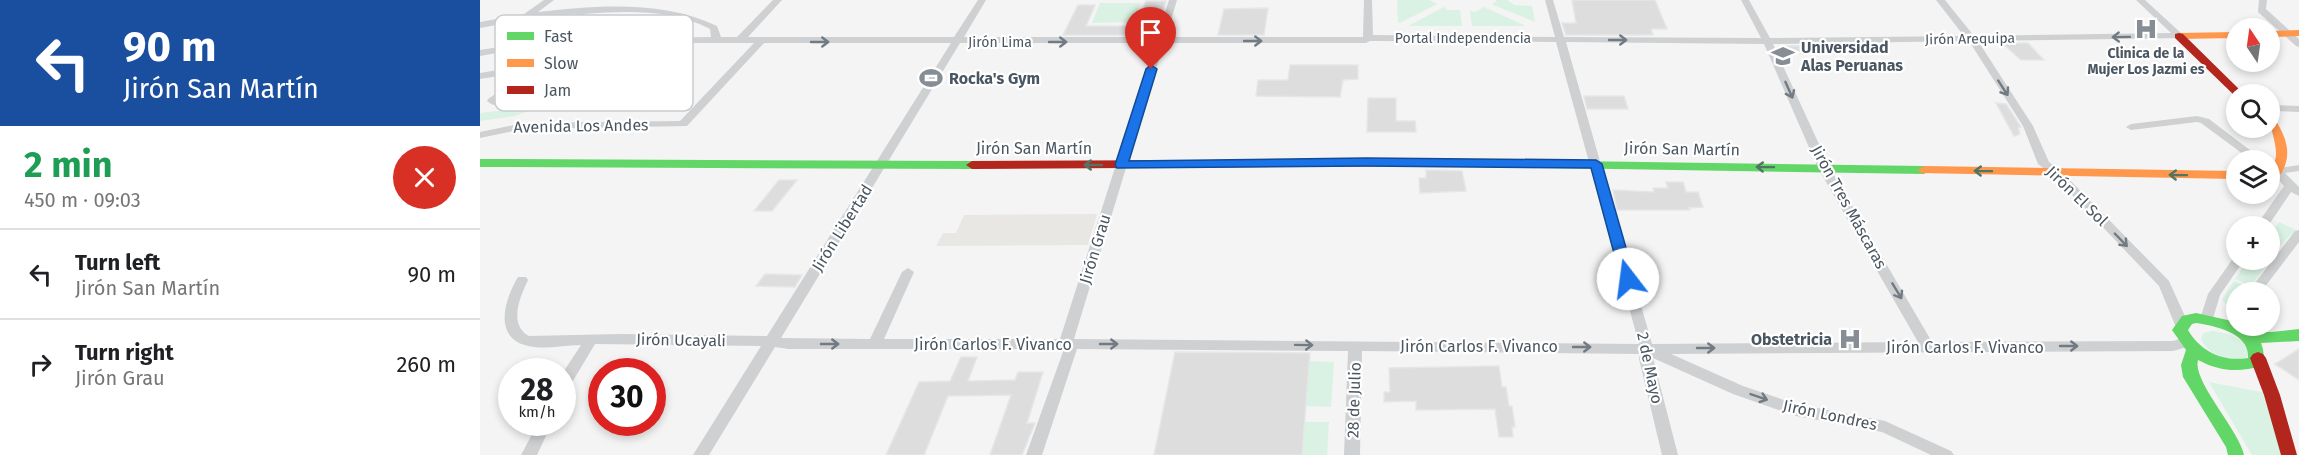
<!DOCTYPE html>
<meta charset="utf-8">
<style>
body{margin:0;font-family:"Fira Sans",sans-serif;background:#f6f6f6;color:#202124;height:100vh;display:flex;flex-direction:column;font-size:22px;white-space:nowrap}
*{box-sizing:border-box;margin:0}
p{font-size:20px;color:#757577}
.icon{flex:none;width:33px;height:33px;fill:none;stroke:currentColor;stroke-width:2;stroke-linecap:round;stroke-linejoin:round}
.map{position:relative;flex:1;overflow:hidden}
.sheet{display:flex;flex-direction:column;background:#fff;width:480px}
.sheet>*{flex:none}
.hud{background:#1a4fa0;color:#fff;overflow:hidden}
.needle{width:39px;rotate:347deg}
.controls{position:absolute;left:1746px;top:18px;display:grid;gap:12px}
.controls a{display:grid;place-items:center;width:54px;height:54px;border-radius:50%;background:#fff;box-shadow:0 3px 9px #0003;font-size:30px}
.speed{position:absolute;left:18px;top:358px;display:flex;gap:12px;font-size:30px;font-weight:700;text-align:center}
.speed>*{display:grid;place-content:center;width:78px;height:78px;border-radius:50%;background:#fff;box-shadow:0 3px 9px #0003;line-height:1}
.speed small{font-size:15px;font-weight:400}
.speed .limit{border:9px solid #d22;background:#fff;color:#111}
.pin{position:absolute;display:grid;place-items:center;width:51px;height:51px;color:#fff;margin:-62px -26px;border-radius:50% 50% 50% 0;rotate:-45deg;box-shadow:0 0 6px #0007}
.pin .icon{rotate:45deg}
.me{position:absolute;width:66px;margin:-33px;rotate:345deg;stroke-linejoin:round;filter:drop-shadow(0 0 4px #0008)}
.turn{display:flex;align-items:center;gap:21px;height:126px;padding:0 24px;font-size:27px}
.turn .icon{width:78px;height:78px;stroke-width:2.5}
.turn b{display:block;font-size:42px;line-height:51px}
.round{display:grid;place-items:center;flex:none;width:63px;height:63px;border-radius:32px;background:#f6f6f6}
.head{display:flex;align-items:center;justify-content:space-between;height:102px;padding:0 24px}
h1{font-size:36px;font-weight:700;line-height:45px;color:#1e9e55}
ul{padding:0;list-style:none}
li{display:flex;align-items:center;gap:18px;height:90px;padding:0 24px;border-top:2px solid #e0e0e0}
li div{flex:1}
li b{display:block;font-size:22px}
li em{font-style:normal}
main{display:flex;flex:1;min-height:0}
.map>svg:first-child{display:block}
.commercial{fill:#e8e7e3}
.green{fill:#d9f2e3}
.building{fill:#ddddde;stroke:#e5e6e7;stroke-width:1.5}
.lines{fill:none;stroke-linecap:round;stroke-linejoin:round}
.street{fill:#ced0d2;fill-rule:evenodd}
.fast{fill:#63d668;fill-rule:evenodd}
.slow{fill:#ff974d;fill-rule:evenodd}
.jam{fill:#b3261e;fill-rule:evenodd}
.oneway{stroke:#727b83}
.oneway2{stroke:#507663}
.route{fill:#1a73e8;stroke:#114b97;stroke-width:1.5}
.labels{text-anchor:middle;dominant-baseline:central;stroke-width:4.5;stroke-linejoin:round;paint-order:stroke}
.far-street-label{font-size:14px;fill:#4a5661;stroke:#fff}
.far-poi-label{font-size:14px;font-weight:bold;fill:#4a5661;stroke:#fff}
.poi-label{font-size:16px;font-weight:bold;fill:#4a5661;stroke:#fff;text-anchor:start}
.street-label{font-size:16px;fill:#4a5661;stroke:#fff}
.key{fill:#fff;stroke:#c9ccd0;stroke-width:1.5}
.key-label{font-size:16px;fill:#4a5661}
</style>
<main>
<section class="sheet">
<div class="hud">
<div class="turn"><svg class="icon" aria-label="left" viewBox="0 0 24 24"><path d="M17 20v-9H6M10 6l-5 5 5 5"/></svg><div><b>90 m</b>Jirón San Martín</div></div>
</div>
<div class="head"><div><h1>2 min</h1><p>450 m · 09:03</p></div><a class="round" style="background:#d93025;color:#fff"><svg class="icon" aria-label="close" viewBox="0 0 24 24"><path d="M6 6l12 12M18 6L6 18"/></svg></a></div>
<ul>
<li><svg class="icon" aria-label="left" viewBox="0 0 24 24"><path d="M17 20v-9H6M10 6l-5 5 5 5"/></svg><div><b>Turn left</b><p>Jirón San Martín</p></div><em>90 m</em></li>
<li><svg class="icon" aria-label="right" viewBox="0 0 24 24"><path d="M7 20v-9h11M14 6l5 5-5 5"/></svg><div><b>Turn right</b><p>Jirón Grau</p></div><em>260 m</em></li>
</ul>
</section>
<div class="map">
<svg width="1819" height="455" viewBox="0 0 1819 455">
<rect width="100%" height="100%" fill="#f4f4f4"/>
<polygon class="commercial" points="617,214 608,245 456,246 463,233 476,233 484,215"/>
<g class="green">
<polygon points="917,0 950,0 957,4 920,23 918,22"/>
<polygon points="1016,0 1027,0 1035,5 1052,6 1055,22 1011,4 1015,3"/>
<polygon points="620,3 660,3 653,22 612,23"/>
<polygon points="964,7 967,10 980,10 982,26 928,26"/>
<polygon points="1004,7 1046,26 992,26 990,11 995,12"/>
<path d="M133 59 139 70 187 72 179 77 173 88 159 94 146 103 136 107 108 109 103 101 90 96 35 116 0 121V113C34 109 70 103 99 83 111 75 120 65 133 59Z"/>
<polygon points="1799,222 1816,230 1801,245 1790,240 1790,235"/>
<polygon points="1768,260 1785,267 1771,286 1755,279"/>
<path d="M1754 281 1769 288 1766 292H1756V306C1751 307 1744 305 1742 299Z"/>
<path d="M1732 331C1746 332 1768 339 1768 356L1763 360C1746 358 1727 356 1721 338L1724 333Z"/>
<polygon points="829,361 854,362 851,407 826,406"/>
<polygon points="1729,382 1786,393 1805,455 1772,455"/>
<polygon points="825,422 849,422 847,455 822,455"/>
</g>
<g class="building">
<polygon points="1092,0 1175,0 1187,29 1171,29 1173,35 1086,35 1082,23 1096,23"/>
<polygon points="666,1 686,1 675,35 583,35 598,5 615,5 606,26 657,26"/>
<polygon points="788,8 784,35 738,35 744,9"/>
<polygon points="1522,43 1548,43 1564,60 1541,60"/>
<polygon points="1350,45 1355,54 1310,53 1307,46"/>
<polygon points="810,65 878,65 878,79 863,80 860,97 776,96 778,80 808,80"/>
<polygon points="1104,96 1144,96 1148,109 1107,109"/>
<polygon points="888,98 916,98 916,121 935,121 936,132 887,132"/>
<polygon points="1516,103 1526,104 1541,127 1538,128 1540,134 1534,136"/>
<polygon points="946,170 982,171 986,191 940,193 939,178 946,178"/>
<polygon points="299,180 317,180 292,211 274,211"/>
<polygon points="1186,182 1203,182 1206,192 1218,192 1223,207 1209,208 1210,210 1137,210 1133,190 1174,192 1173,188 1188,188"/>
<polygon points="285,274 322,275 315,287 276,286"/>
<polygon points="1819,349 1819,380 1795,364"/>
<polygon points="695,352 830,353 822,455 674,455"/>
<polygon points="481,357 497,357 488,381 535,380 538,372 563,372 547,423 555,423 542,455 510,455 531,395 468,396 444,455 406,455 439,382 470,381"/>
<polygon points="1019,366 1022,387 1026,387 1029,406 1032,406 1035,427 1032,427 1033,437 1019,437 1015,409 936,410 936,401 904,402 904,392 910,392 909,368"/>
</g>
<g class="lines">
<g class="street">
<path d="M64 0H74L58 12C116 5 184 0 237 26L241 37H257L293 0H302L268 37H474L498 0H506L484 37H677L689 0H697L686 37H883L884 0H892L893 35 1075 37 1065 0H1073L1084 37 1281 38 1261 0H1269L1290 38 1484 36 1456 0H1465L1494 36 1691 33 1656 0H1665L1702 34V38L1498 41 1553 126 1569 162 1581 171 1689 281 1709 325 1707 328H1697L1695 325 1679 286 1573 175 1558 164 1543 126 1489 41 1293 44 1350 168 1452 342 1693 341 1706 337 1711 338 1713 342 1711 346 1693 351 1191 354 1263 386 1316 404 1405 421 1471 451 1474 455H1451L1402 432 1316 416 1253 394 1173 358 1198 455H1182L1159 359 1160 354 882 351 880 455H864L868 351 597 349 562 455H546L584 349H308L295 347 229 455H213L281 346 115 344 87 391 82 392V374L101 345C85 345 69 349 54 347 12 342 23 302 38 277H46L48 280C40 297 28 324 49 336L140 334 287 336 471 43H284L207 126 44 129 0 138V132L44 123 200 121 274 43H155L150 40 152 38 231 37 230 29C191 9 146 11 104 14L119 39C115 50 112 60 105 69 88 88 29 120 7 101L8 99 32 83 36 75 32 74 0 79V73C16 71 33 64 47 74L40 87 20 100C43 102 87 81 100 61 105 55 107 46 109 39L95 14 50 19 0 28V22L44 14ZM890 41 1076 42 1159 344 594 339 684 43H886ZM1086 42 1284 44 1338 168 1438 342 1172 344ZM480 43H675L580 339H404L434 272 428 268 422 272 390 339 301 338Z"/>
<polygon points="1779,0 1787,0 1786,9 1819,39 1819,47 1816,46 1778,12"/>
<polygon points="19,47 22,48 22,52 0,56 0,50"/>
<polygon points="1790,105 1819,106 1819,112 1790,111"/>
<polygon points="1717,116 1729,119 1783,160 1771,160 1721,123 1717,122 1651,130 1646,127 1651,124"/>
<polygon points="1819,165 1819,171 1805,173 1819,187 1819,196 1811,192 1788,226 1776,226 1804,186 1791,171 1793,169"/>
<polygon points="1819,230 1819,242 1781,292 1768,292 1815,231"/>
<polygon points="1756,256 1756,260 1764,260 1740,295 1732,322 1722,322 1720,319 1728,294 1754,257"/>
<polygon points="58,423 72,423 57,455 41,455"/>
</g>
<g class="fast">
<polygon points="0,159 492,161 498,165 492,169 0,167"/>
<polygon points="948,159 1444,166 1450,170 1444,174 944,166 942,163 944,160"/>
<path d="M1716 313 1752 321 1771 332H1792L1819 329V341L1781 343C1784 351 1785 358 1781 366 1758 373 1739 371 1718 360 1712 381 1759 430 1764 455H1748L1746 447 1703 377 1701 365 1706 350 1692 330 1702 316ZM1716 323C1735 326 1770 333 1768 358 1743 362 1721 352 1708 330L1712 324Z"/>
</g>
<g class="slow">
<polygon points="1819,30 1819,36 1790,37 1790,31"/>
<polygon points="1756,32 1756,38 1699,39 1694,36 1699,33"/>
<path d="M1790 117 1794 118C1806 136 1813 154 1801 174L1790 176V168C1804 156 1789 131 1790 117Z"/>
<polygon points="1444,166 1756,171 1756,179 1440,173 1438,170"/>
</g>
<g class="jam">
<polygon points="1699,33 1703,34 1764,94 1755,96 1695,38 1695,34"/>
<polygon points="948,159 952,160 954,163 952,166 492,169 486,165 492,161"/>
<polygon points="1778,352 1783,354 1786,358 1800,395 1817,455 1801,455 1784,395 1770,358 1773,354"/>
</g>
</g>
<defs><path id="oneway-shaft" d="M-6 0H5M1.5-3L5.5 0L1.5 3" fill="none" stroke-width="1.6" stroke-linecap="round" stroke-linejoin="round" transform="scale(1.5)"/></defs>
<g class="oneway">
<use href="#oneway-shaft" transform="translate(1641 37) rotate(179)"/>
<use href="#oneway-shaft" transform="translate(1138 40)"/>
<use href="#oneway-shaft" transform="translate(773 41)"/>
<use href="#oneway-shaft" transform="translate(340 42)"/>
<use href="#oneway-shaft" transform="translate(578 42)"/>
<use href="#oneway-shaft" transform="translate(1523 88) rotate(57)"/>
<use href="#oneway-shaft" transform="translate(1309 90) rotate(66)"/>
<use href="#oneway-shaft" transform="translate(1641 240) rotate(46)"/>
<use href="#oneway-shaft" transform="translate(1417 291) rotate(59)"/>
<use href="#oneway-shaft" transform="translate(350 344)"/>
<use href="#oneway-shaft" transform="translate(629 344)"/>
<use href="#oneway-shaft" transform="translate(824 345) rotate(1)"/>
<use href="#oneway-shaft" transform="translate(1589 346)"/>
<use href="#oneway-shaft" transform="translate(1102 347)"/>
<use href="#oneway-shaft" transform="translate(1226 348)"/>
<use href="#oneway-shaft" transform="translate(1279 397) rotate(19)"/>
</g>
<g class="oneway2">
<use href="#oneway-shaft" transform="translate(613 165) rotate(-180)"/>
<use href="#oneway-shaft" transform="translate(1285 167) rotate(-179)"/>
<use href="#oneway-shaft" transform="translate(1503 171) rotate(-179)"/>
<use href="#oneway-shaft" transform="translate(1698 175) rotate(-179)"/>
</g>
<polygon class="route" points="671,65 677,69 649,161 886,158 1116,160 1122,164 1155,279 1148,284 1141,279 1111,168 886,166 637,168 635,165 666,69"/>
<defs>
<g id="hospital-bare" transform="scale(1.8)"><path d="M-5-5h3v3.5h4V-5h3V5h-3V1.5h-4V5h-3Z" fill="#868d94" stroke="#fff" stroke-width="2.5" paint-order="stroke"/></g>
<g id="university-bare" transform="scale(1.8)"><path d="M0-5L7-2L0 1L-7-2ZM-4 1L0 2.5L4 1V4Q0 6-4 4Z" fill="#868d94" stroke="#fff" stroke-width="2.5" paint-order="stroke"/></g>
<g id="stadium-bare" transform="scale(1.8)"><path d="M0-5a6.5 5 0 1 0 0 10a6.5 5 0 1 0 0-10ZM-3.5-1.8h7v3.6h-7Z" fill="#868d94" stroke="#fff" stroke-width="2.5" paint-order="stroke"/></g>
</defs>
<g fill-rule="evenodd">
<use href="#hospital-bare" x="1666" y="29"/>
<use href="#university-bare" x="1303" y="56"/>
<use href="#stadium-bare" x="451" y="78"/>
<use href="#hospital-bare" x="1370" y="339"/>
</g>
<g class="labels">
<g class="far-street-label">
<text x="983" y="38">Portal Independencia</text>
<text transform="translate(1490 39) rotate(-1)">Jirón Arequipa</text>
<text x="520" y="42">Jirón Lima</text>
</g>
<g class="far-poi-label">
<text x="1666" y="53">Clinica de la<tspan x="1666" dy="16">Mujer Los Jazmi es</tspan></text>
</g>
<g class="poi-label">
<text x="1321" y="47">Universidad<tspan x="1321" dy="18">Alas Peruanas</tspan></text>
<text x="469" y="78">Rocka's Gym</text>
<text x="1352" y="339" text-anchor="end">Obstetricia</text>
</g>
<g class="street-label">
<text transform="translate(101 126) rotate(-1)">Avenida Los Andes</text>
<text x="554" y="148">Jirón San Martín</text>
<text transform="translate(1202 149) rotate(1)">Jirón San Martín</text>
<text transform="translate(1597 196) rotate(44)">Jirón El Sol</text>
<text transform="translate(1369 207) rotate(61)">Jirón Tres Máscaras</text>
<text transform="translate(362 228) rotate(-58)">Jirón Libertad</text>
<text transform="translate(615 249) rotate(-73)">Jirón Grau</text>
<text transform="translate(201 340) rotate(1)">Jirón Ucayali</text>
<text x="513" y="344">Jirón Carlos F. Vivanco</text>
<text x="999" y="346">Jirón Carlos F. Vivanco</text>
<text x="1485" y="347">Jirón Carlos F. Vivanco</text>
<text transform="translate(1170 368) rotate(78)">2 de Mayo</text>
<text transform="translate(874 400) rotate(-88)">28 de Julio</text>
<text transform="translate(1350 415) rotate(12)">Jirón Londres</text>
</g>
</g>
<rect x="15" y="15" width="198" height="96" rx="9" class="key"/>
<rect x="27" y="32" width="27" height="8" fill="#63d668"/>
<rect x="27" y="59" width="27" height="8" fill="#ff974d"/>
<rect x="27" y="86" width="27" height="8" fill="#b3261e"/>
<g class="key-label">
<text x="64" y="42">Fast</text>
<text x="64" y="69">Slow</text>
<text x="64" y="96">Jam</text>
</g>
</svg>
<div class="controls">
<a><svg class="needle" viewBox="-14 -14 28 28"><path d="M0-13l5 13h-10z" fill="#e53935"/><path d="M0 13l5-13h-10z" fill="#757577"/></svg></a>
<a><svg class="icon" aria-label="search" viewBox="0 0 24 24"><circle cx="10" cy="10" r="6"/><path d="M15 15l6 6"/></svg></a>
<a><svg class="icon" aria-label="layers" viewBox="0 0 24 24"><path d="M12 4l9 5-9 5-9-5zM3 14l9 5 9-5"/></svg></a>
<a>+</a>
<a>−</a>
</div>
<div class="speed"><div>28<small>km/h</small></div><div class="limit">30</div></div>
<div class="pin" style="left:671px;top:69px;background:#d93025"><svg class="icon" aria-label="arrive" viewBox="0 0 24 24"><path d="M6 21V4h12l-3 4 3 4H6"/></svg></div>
<svg class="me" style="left:1148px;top:279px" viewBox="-20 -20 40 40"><circle r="19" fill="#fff"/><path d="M0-13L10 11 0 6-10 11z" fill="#1a73e8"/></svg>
</div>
</main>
